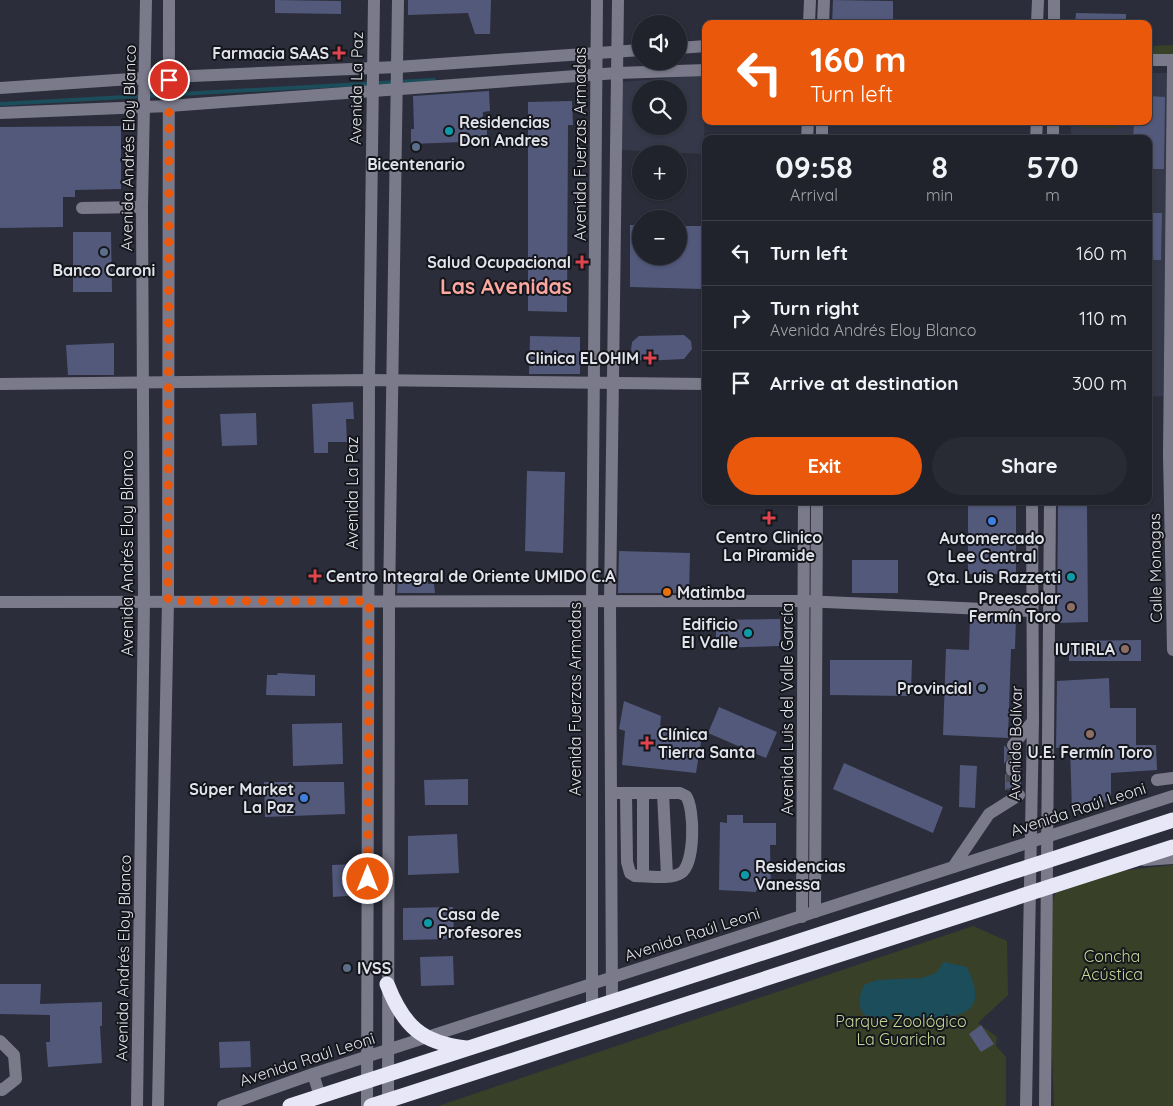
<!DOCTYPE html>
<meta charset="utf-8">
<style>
body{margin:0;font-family:Quicksand,sans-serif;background:#282a34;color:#f1f3f6;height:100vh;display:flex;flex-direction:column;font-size:19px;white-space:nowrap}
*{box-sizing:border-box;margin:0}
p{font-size:16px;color:#a2a4a9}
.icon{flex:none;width:28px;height:28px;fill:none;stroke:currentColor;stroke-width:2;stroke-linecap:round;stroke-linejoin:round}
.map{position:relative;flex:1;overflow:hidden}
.panel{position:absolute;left:702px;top:135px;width:450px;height:370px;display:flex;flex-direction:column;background:#20222c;border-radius:10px;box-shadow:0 1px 4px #0004,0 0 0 1px #3d3f48}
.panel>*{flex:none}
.guide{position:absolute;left:702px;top:20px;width:450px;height:105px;border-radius:10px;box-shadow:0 1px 4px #0004,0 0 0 1px #3d3f48;background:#ea580c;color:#fff;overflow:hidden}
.fabs{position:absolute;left:632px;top:15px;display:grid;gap:10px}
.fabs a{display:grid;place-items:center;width:55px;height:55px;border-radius:50%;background:#20222c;box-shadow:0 1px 4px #0004,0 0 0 1px #3d3f48;font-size:25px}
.pin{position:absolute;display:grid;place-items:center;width:42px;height:42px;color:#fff;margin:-21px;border:2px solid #fff;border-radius:50%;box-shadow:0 1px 5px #0007}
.me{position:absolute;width:55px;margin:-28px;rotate:0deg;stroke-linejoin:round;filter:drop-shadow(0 0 4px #0008)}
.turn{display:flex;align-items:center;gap:18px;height:105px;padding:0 25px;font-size:22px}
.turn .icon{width:65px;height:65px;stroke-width:2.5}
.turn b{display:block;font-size:35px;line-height:42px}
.eta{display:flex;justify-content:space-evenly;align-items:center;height:85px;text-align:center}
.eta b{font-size:30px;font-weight:800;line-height:35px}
.button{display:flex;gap:10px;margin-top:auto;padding:10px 25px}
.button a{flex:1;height:58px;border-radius:30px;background:#ea580c;color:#fff;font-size:20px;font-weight:800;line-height:58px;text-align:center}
.button a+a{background:#282a34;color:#f1f3f6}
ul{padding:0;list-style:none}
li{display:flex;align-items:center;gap:15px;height:65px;padding:0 25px;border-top:1px solid #3d3f48}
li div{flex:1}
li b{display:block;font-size:19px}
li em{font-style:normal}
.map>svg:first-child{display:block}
.built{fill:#353849;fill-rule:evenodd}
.green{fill:#394028}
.water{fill:#1b4d5b}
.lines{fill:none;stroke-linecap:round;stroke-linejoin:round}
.stream{stroke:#1b4d5b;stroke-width:4}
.building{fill:#52597b}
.minor-tunnel{stroke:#464855;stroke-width:12;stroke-dasharray:12 6;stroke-linecap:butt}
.minor{stroke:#7b7a8b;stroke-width:12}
.highway{stroke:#e8e7f8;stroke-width:15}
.route{stroke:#ea580c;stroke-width:9;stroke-dasharray:0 16.2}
.health-dot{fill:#e0444e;stroke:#15161c;stroke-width:2}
.culture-dot{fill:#0f9aa8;stroke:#15161c;stroke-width:2}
.service-dot{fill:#5c6f8a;stroke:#15161c;stroke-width:2}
.shop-dot{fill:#3f7fe0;stroke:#15161c;stroke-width:2}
.food-dot{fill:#e8710a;stroke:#15161c;stroke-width:2}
.education-dot{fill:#8d6e63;stroke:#15161c;stroke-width:2}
.labels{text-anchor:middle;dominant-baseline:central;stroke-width:4;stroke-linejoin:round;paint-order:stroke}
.poi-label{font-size:16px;font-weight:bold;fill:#e2e4ec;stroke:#15161c;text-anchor:end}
.street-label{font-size:16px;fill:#e2e4ec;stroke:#15161c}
.park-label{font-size:16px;fill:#c4d797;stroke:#15161c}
.district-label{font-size:21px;font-weight:bold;fill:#fca8a1;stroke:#15161c}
</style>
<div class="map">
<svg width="1173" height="1106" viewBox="0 0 1173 1106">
<rect width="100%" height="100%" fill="#2b2d3a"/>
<g class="built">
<polygon points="1149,73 1170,73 1163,396 1149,397 1149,139 1071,139 1071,121 1149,121"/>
<path d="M705 75 704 154 621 150 622 82ZM641 89H679V126H641Z"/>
</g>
<g class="green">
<polygon points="1173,45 1173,60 1149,60 1149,46"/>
<polygon points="1080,121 1117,121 1117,128 1080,127"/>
<polygon points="1173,865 1173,1106 1054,1106 1051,1026 1051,905 1056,892 1110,872"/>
<polygon points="973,926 1007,941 1008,995 978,1023 997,1037 996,1046 1006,1057 1006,1106 438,1106"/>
</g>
<path class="water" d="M944 962 967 967C987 1009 969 1017 929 1019 906 1020 887 1021 864 1015 857 1004 859 997 864 985L877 980 922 978 936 973Z"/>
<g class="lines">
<polyline class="stream" points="0,104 434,80"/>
</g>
<g class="building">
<polygon points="275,0 341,1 341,14 275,13"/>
<polygon points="408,0 491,0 490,34 475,34 468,13 408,15"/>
<polygon points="833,0 893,1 893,24 832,24"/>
<polygon points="1076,13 1126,14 1126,24 1075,24"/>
<polygon points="489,91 490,111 483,112 482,130 487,130 487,145 463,145 463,142 411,144 411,129 414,129 413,96"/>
<polygon points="1149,96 1165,97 1164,169 1149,169 1149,139 1133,139 1134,121 1149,121"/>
<polygon points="572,101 573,125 568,125 567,312 528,311 528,102"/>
<polygon points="121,126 121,189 75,190 75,197 63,197 63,227 0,228 0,127"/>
<polygon points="1149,213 1162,213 1161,260 1149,260"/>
<polygon points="630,225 641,225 641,258 679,259 679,226 704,226 703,289 630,287"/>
<polygon points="73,232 111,232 112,292 73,292"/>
<polygon points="684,335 691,341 692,349 684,359 643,361 635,358 631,350 632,342 639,336"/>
<polygon points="530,336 580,337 580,374 529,374"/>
<polygon points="114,343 114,375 68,375 66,345"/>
<polygon points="353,402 354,419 346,419 347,442 328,442 328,453 314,453 312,404"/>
<polygon points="256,413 257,445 222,446 220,414"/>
<polygon points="527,471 565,472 563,553 525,551"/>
<rect x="968" y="501" width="48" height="73"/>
<polygon points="1058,504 1087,504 1088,622 1057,623"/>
<polygon points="619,551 690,553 689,593 618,593"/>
<rect x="852" y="560" width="46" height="33"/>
<polygon points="427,576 428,584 434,583 435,593 397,593 398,577"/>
<polygon points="970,616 1016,618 1015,649 1011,649 1008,738 943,735 946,649 969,650"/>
<polygon points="780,619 781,646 716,648 716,620"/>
<polygon points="1141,640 1141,661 1069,661 1069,641"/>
<polygon points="830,660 912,660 911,696 830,695"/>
<polygon points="278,673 315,675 315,696 266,695 267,675 277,675"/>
<polygon points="1109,678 1110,708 1136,708 1136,745 1156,745 1157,770 1111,773 1111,800 1072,811 1070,747 1056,748 1057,681"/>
<polygon points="624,701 661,716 660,726 702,736 696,773 622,765 625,731 619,729"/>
<polygon points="719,707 777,732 766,758 708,733"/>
<polygon points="342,723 343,764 293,766 292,724"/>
<polygon points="1004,745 1011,753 1016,752 1021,748 1021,787 1011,790 1005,790 1005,774 1012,778 1016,777 1019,774 1020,765 1019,761 1012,757 1008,758 1004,764"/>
<polygon points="844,763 943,807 933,833 833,789"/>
<polygon points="960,765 977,766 975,808 959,807"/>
<polygon points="468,779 468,805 425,805 424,780"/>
<polygon points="264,782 344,782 345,814 265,817"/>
<polygon points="727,815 743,815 743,823 776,823 776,845 770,845 771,890 756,890 756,892 719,890 720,822 727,823"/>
<polygon points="457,834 459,873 408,875 408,836"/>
<polygon points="357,864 359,895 333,897 332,865"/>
<polygon points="453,907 454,939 403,940 403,908"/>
<polygon points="453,956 454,985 421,986 420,957"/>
<polygon points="0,984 41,984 40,1004 102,1002 102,1026 100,1026 102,1063 48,1067 46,1042 50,1042 50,1015 0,1014"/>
<polygon points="981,1025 994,1044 981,1052 969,1034"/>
<polygon points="250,1041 251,1067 220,1068 219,1042"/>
</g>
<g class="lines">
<g class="minor-tunnel">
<polyline points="1012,765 1013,745"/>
<polyline points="1012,770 1012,790"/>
</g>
<g class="minor">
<polyline points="809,24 810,0"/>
<polyline points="823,24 824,0"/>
<polyline points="1037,24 1038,0"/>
<polyline points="1054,24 1054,0"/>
<polyline points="679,48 706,46"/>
<polyline points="1149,60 1173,60"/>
<polyline points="1173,66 1169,455 1173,650"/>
<polyline points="0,88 145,78 397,67 641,50"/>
<polyline points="0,113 169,106 617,73 706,70"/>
<polyline points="807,139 808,121"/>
<polyline points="822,139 822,121"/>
<polyline points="1036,139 1037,121"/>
<polyline points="1053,139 1053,121"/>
<polyline points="82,208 142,207"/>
<polyline points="0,384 369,380 706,384"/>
<polyline points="0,602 803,601 1031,611"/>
<polyline points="1013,745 1033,721"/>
<polyline points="1012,770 1012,765"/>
<polyline points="1157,780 1173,778"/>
<path d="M611 793H680L686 796C695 809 695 864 681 873 670 880 648 876 635 876L630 873 627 862 626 793"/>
<polyline points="663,793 667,876"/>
<polyline points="643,794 643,876"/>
<polyline points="1144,860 1173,858"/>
<polyline points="953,867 989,814 1019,795"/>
<polyline points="815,912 817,501"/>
<polyline points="802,917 804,501"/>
<polyline points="612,1002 610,603 618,0"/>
<polyline points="592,1009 592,602 597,0"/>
<polyline points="0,1041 14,1055 16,1079 2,1090 0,1089"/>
<polyline points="313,1074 320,1096"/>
<polyline points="388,1101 389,602 398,0"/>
<polyline points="137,1106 144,601 142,207 146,0"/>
<polyline points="158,1106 168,601 169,0"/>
<polyline points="223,1106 313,1074 1173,796"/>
<polyline points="367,1106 369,380 374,0"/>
<polyline points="1026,1106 1033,721 1032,501"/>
<polyline points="1045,1106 1050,501"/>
</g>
<g class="highway">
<path d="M387 984C403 1025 421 1043 466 1048"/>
<polyline points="290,1106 1173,820"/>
<polyline points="371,1106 1173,847"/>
</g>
</g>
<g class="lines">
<polyline class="route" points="169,80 168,601 369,601 368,879"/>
</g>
<g class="health-dot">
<path d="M336.5 45.5h5v5h5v5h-5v5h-5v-5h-5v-5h5z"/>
<path d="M579.5 254.5h5v5h5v5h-5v5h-5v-5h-5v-5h5z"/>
<path d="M647.5 350.5h5v5h5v5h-5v5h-5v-5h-5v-5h5z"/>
<path d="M766.5 510.5h5v5h5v5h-5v5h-5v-5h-5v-5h5z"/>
<path d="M312.5 568.5h5v5h5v5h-5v5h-5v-5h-5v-5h5z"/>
<path d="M644.5 735.5h5v5h5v5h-5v5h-5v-5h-5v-5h5z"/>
</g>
<g class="culture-dot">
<circle cx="449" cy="131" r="5"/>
<circle cx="1071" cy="577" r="5"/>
<circle cx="748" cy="633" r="5"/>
<circle cx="745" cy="875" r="5"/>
<circle cx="428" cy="923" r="5"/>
</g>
<g class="service-dot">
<circle cx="416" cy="147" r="5"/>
<circle cx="104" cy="252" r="5"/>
<circle cx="982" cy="688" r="5"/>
<circle cx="347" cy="968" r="5"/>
</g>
<g class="shop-dot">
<circle cx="992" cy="521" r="5"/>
<circle cx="304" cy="798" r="5"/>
</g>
<circle class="food-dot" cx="667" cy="592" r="5"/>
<g class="education-dot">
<circle cx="1071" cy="607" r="5"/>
<circle cx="1125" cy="649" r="5"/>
<circle cx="1090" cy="734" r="5"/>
</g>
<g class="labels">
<g class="poi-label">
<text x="329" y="53">Farmacia SAAS</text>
<text x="459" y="122" text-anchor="start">Residencias<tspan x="459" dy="18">Don Andres</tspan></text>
<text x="416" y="164" text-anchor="middle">Bicentenario</text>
<text x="571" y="262">Salud Ocupacional</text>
<text x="104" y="270" text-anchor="middle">Banco Caroni</text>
<text x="639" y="358">Clinica ELOHIM</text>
<text x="769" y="537" text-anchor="middle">Centro Clinico<tspan x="769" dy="18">La Piramide</tspan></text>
<text x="992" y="538" text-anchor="middle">Automercado<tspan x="992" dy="18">Lee Central</tspan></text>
<text x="326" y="576" text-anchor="start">Centro Integral de Oriente UMIDO C.A</text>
<text x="1061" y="577">Qta. Luis Razzetti</text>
<text x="677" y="592" text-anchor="start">Matimba</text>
<text x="1061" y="598">Preescolar<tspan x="1061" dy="18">Fermín Toro</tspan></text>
<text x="738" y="624">Edificio<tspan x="738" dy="18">El Valle</tspan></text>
<text x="1115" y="649">IUTIRLA</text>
<text x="972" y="688">Provincial</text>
<text x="658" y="734" text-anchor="start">Clínica<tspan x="658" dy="18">Tierra Santa</tspan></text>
<text x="1090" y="752" text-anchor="middle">U.E. Fermín Toro</text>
<text x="294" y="789">Súper Market<tspan x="294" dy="18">La Paz</tspan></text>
<text x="755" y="866" text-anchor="start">Residencias<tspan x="755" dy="18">Vanessa</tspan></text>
<text x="438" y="914" text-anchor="start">Casa de<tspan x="438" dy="18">Profesores</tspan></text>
<text x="357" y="968" text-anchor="start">IVSS</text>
</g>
<g class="street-label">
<text transform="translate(356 88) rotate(-89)">Avenida La Paz</text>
<text transform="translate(580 144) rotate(-90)">Avenida Fuerzas Armadas</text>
<text transform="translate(128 148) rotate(-89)">Avenida Andrés Eloy Blanco</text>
<text transform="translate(352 493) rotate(-90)">Avenida La Paz</text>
<text transform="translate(127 553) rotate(-90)">Avenida Andrés Eloy Blanco</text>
<text transform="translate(1155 568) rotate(-91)">Calle Monagas</text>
<text transform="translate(575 699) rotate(-90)">Avenida Fuerzas Armadas</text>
<text transform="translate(787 709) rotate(-90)">Avenida Luis del Valle García</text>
<text transform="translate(1015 743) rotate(-89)">Avenida Bolívar</text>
<text transform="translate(1078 809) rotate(-18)">Avenida Raúl Leoni</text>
<text transform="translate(692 934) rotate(-18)">Avenida Raúl Leoni</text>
<text transform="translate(123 958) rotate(-89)">Avenida Andrés Eloy Blanco</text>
<text transform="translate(307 1059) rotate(-18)">Avenida Raúl Leoni</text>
</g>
<g class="park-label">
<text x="1112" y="956">Concha<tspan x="1112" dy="18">Acústica</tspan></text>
<text x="901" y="1021">Parque Zoológico<tspan x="901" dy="18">La Guaricha</tspan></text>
</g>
<g class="district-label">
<text x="506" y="286">Las Avenidas</text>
</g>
</g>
</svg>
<div class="fabs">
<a><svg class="icon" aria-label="sound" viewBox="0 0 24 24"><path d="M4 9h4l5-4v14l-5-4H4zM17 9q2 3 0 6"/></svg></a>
<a><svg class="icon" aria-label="search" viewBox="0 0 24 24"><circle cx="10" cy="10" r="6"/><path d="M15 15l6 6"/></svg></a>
<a>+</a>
<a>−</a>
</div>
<div class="pin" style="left:169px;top:80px;background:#d93025"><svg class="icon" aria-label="arrive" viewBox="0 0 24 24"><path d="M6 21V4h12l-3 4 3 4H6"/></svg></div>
<svg class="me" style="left:368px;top:879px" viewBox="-20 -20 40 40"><circle r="17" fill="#ea580c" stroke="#fff" stroke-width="3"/><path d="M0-11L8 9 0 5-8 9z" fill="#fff"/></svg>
<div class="guide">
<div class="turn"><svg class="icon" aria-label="left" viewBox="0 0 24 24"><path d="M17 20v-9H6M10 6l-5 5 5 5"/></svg><div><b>160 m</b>Turn left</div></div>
</div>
<section class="panel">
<div class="eta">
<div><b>09:58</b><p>Arrival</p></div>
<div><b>8</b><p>min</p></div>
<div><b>570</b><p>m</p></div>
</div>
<ul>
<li><svg class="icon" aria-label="left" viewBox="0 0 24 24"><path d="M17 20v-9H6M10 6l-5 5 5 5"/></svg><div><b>Turn left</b></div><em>160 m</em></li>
<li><svg class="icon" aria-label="right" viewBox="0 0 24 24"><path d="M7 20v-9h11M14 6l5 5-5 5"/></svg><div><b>Turn right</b><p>Avenida Andrés Eloy Blanco</p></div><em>110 m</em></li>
<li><svg class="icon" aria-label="arrive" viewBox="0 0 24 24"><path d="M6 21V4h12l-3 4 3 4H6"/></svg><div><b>Arrive at destination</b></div><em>300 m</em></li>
</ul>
<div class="button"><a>Exit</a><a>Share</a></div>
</section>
</div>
